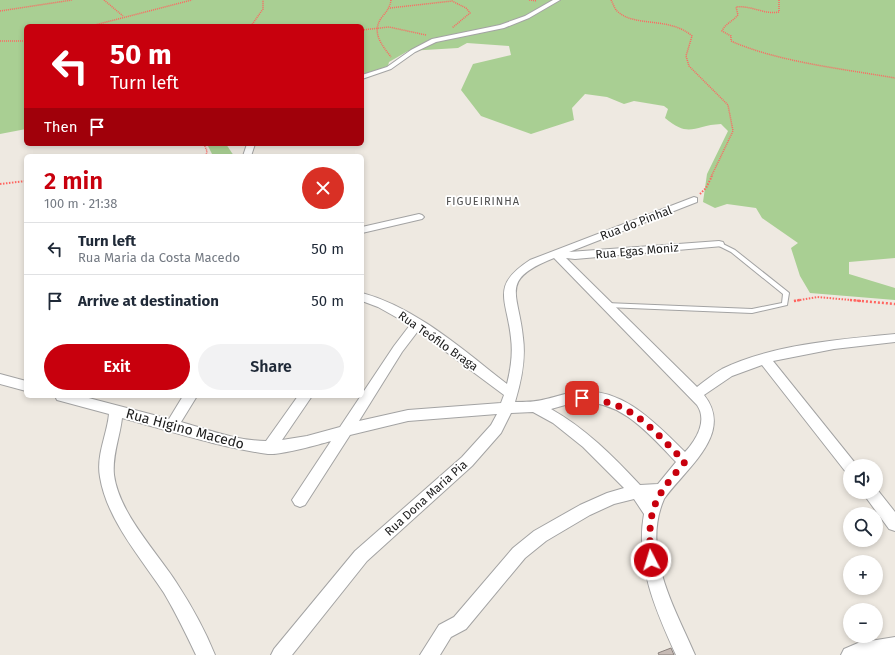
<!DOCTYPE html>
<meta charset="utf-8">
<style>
body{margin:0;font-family:"Fira Sans",sans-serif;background:#f2f2f3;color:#1f2937;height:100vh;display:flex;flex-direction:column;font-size:15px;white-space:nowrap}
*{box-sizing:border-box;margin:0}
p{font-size:13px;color:#747a83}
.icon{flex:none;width:22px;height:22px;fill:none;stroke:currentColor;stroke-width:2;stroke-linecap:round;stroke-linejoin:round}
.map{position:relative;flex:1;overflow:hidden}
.drawer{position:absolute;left:24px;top:154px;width:340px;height:244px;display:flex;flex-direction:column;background:#fff;border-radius:6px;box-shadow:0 2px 6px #0003}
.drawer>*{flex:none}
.hud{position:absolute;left:24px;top:24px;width:340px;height:122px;border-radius:6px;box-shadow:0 2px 6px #0003;background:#c8000d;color:#fff;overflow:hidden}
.tools{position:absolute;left:843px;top:459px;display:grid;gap:8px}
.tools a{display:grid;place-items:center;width:40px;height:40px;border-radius:50%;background:#fff;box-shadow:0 2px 6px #0003;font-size:20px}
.pin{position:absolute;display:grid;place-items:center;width:34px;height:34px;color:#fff;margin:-17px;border-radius:8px;box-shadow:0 2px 6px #0006}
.me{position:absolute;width:44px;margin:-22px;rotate:355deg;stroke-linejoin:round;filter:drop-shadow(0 0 3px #0008)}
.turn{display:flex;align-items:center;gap:14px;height:84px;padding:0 20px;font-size:18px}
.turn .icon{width:52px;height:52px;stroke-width:2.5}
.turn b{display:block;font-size:28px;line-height:34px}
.then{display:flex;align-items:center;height:38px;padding:0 20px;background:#0003;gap:8px;font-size:15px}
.round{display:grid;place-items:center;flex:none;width:42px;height:42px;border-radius:21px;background:#f2f2f3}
.summary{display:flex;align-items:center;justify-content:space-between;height:68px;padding:0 20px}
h1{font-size:24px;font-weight:600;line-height:30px;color:#c8000d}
.cta{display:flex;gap:8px;margin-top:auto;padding:8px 20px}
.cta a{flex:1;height:46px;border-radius:24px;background:#c8000d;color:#fff;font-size:16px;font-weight:600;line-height:46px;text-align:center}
.cta a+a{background:#f2f2f3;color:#1f2937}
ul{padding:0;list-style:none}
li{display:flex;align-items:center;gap:12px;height:52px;padding:0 20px;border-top:1px solid #e0e1e3}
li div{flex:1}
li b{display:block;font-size:15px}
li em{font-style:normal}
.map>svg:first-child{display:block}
.forest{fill:#a9cf93}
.building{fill:#c6bab4;stroke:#8b827e}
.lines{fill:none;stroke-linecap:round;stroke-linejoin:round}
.service-casing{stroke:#a3a3a3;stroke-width:2}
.minor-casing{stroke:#a3a3a3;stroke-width:2}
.path-far2{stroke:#ff6661;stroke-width:1.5;stroke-dasharray:1 1;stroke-linecap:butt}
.path-far1{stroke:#ff6661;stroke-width:2;stroke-dasharray:1.5 1.5;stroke-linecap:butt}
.path{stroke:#ff6661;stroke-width:2.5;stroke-dasharray:2 2;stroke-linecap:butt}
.service{fill:#fff;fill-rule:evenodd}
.minor{fill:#fff;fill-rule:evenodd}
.route{stroke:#c8000d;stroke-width:7;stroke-dasharray:0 12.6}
.labels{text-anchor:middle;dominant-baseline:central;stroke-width:3.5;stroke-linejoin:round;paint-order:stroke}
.far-neighbourhood-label{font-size:11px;letter-spacing:1px;fill:#4f4f4f;stroke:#fff}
.street-label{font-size:12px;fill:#1c1c1c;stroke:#fff}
.near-street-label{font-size:14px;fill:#1c1c1c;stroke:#fff}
</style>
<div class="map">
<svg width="895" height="655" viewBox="0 0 895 655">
<rect width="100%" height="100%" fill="#eee9e1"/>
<g class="forest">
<path d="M0 0H895V258L849 262V274L895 288V300L810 293 800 276 791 248 798 243 762 218 756 208 727 204 715 208 703 202 707 174 728 131 721 124C694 125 690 139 665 118L668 109 664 106 634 101 624 104 607 97 585 94 572 108 574 120 531 134 481 116 461 90 473 64 511 55 509 46 467 43 458 48 408 51 389 62 388 66 362 75V26H26V129L0 134Z"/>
<polygon points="207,144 226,144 234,156 213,156"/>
</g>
<polygon class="building" points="671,648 674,655 659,655 658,653"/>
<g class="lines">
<g class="service-casing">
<polygon id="service" points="719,242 735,250 788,292 789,293 787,305 752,313 606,307 603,305 606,303 752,309 782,303 783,294 731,252 717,245 716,244"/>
</g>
<g class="minor-casing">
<g id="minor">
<polygon points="553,0 560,0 529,18 504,28 436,42 415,52 391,69 362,79 362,75 387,67 411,50 432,39 500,25 525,16"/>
<polygon points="247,144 255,144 251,156 243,156"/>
<path d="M694 197 697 198V202L569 252 719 241 723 242 724 244 723 246 575 259 566 258 697 387C705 381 713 374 722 369 770 345 841 339 895 334V342L834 349 773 361 855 463 857 466H850V473L845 471 762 365 732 376 704 395C735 434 685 469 664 499 641 552 675 608 695 655H676C656 611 635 564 644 514L634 499 614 504 590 515 546 541 525 558 466 629 451 637 440 655H420L439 625 454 617 513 548 534 531 580 505 607 493 624 488 583 447 553 423 533 412 511 413 501 433 472 466 367 561 292 655H271L274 649 355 551 462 457 491 425 497 414 408 421 350 435 305 505 300 507 295 505 292 500 331 441C317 445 281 455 268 454 218 447 170 431 122 418 120 437 112 455 114 475 119 513 156 551 176 582 191 605 205 630 215 655H196C186 634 176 613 164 593 141 558 107 520 100 477 96 455 107 435 109 414L57 400 55 396H81L169 419 183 396H197L181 422C209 430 238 441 266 441L298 396H312L282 440 307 436 340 427 394 346 410 325 378 307 362 301V293C417 308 463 350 507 384 511 368 513 353 511 338 507 299 490 286 530 260ZM554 258 697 405C708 421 696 440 685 452 655 423 622 386 576 392 565 393 556 397 546 399 536 402 525 402 515 402 521 382 526 360 523 338 519 293 498 280 554 258ZM418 331 504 395 501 403 408 410 359 421 402 352ZM576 402C621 399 648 433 676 462L658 484 640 485C613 456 585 428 551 409Z"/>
<polygon points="419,214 422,215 424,217 422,219 362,233 362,227"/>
<polygon points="0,374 26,381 26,391 0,384"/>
<polygon points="876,488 895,512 895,531 889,529 862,492 876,492"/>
<polygon points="895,637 895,655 841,655 844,649 858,643"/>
</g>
</g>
<g class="path-far2">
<polyline points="104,0 123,16"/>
<path d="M391 0C390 7 387 11 382 17 371 32 381 44 391 57"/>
<polyline points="529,0 537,1"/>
<path d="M611 0C613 3 614 8 617 11 635 28 669 16 692 36L686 56 689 66 728 105 733 131 711 177"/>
<path d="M779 0V12C764 15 751 5 736 7L738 15C733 21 725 24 722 31L731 36V41C778 62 844 69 895 78"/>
<polyline points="390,8 452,1 466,8 470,13 452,28"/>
<polyline points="0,11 72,0"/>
<polyline points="91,26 192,0"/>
<polyline points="251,26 263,9 263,0"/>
<polyline points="362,30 389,27 426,35"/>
<polyline points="0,41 26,41"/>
<polyline points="204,144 207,151 206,156"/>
</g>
<g class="path-far1">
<polyline points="0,184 26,181"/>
<polyline points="700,194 706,188 712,176"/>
<polyline points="794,301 817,297 862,301"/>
</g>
<g class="path">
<polyline points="850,300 895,304"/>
<polyline points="794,301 800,300"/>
</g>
<use href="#service" class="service"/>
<use href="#minor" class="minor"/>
</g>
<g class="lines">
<path class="route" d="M582 398C632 401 652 429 685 462 653 499 647 510 651 560"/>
</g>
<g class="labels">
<g class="far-neighbourhood-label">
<text x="483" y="201">FIGUEIRINHA</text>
</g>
<g class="street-label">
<text transform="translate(636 223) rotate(-21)">Rua do Pinhal</text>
<text transform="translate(637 251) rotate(-5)">Rua Egas Moniz</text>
<text transform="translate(438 341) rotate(35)">Rua Teófilo Braga</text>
<text transform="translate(426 498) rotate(-42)">Rua Dona Maria Pia</text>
</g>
<g class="near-street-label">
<text transform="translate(185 429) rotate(15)">Rua Higino Macedo</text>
</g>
</g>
</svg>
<div class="tools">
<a><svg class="icon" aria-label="sound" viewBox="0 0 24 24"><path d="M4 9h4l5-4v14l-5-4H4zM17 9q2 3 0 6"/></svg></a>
<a><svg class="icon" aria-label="search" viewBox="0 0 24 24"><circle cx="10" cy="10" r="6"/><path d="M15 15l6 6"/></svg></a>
<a>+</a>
<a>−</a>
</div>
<div class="pin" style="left:582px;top:398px;background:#d93025"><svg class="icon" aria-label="arrive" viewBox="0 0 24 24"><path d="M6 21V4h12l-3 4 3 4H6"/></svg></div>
<svg class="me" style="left:651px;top:560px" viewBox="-20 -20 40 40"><circle r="17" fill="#c8000d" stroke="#fff" stroke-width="3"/><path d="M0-11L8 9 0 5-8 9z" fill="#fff"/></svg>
<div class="hud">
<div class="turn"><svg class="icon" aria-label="left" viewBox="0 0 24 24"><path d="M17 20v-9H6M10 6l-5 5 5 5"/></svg><div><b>50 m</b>Turn left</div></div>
<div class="then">Then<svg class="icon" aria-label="arrive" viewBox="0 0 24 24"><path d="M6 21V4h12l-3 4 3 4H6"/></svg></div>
</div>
<section class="drawer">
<div class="summary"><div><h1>2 min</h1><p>100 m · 21:38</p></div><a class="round" style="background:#d93025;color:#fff"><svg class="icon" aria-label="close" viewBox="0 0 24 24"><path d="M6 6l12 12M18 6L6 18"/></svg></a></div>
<ul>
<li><svg class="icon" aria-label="left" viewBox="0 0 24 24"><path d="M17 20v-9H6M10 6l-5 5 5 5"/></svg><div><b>Turn left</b><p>Rua Maria da Costa Macedo</p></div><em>50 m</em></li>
<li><svg class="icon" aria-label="arrive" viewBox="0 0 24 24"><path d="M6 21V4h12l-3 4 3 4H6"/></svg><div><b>Arrive at destination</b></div><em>50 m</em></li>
</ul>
<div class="cta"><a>Exit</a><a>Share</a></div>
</section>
</div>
